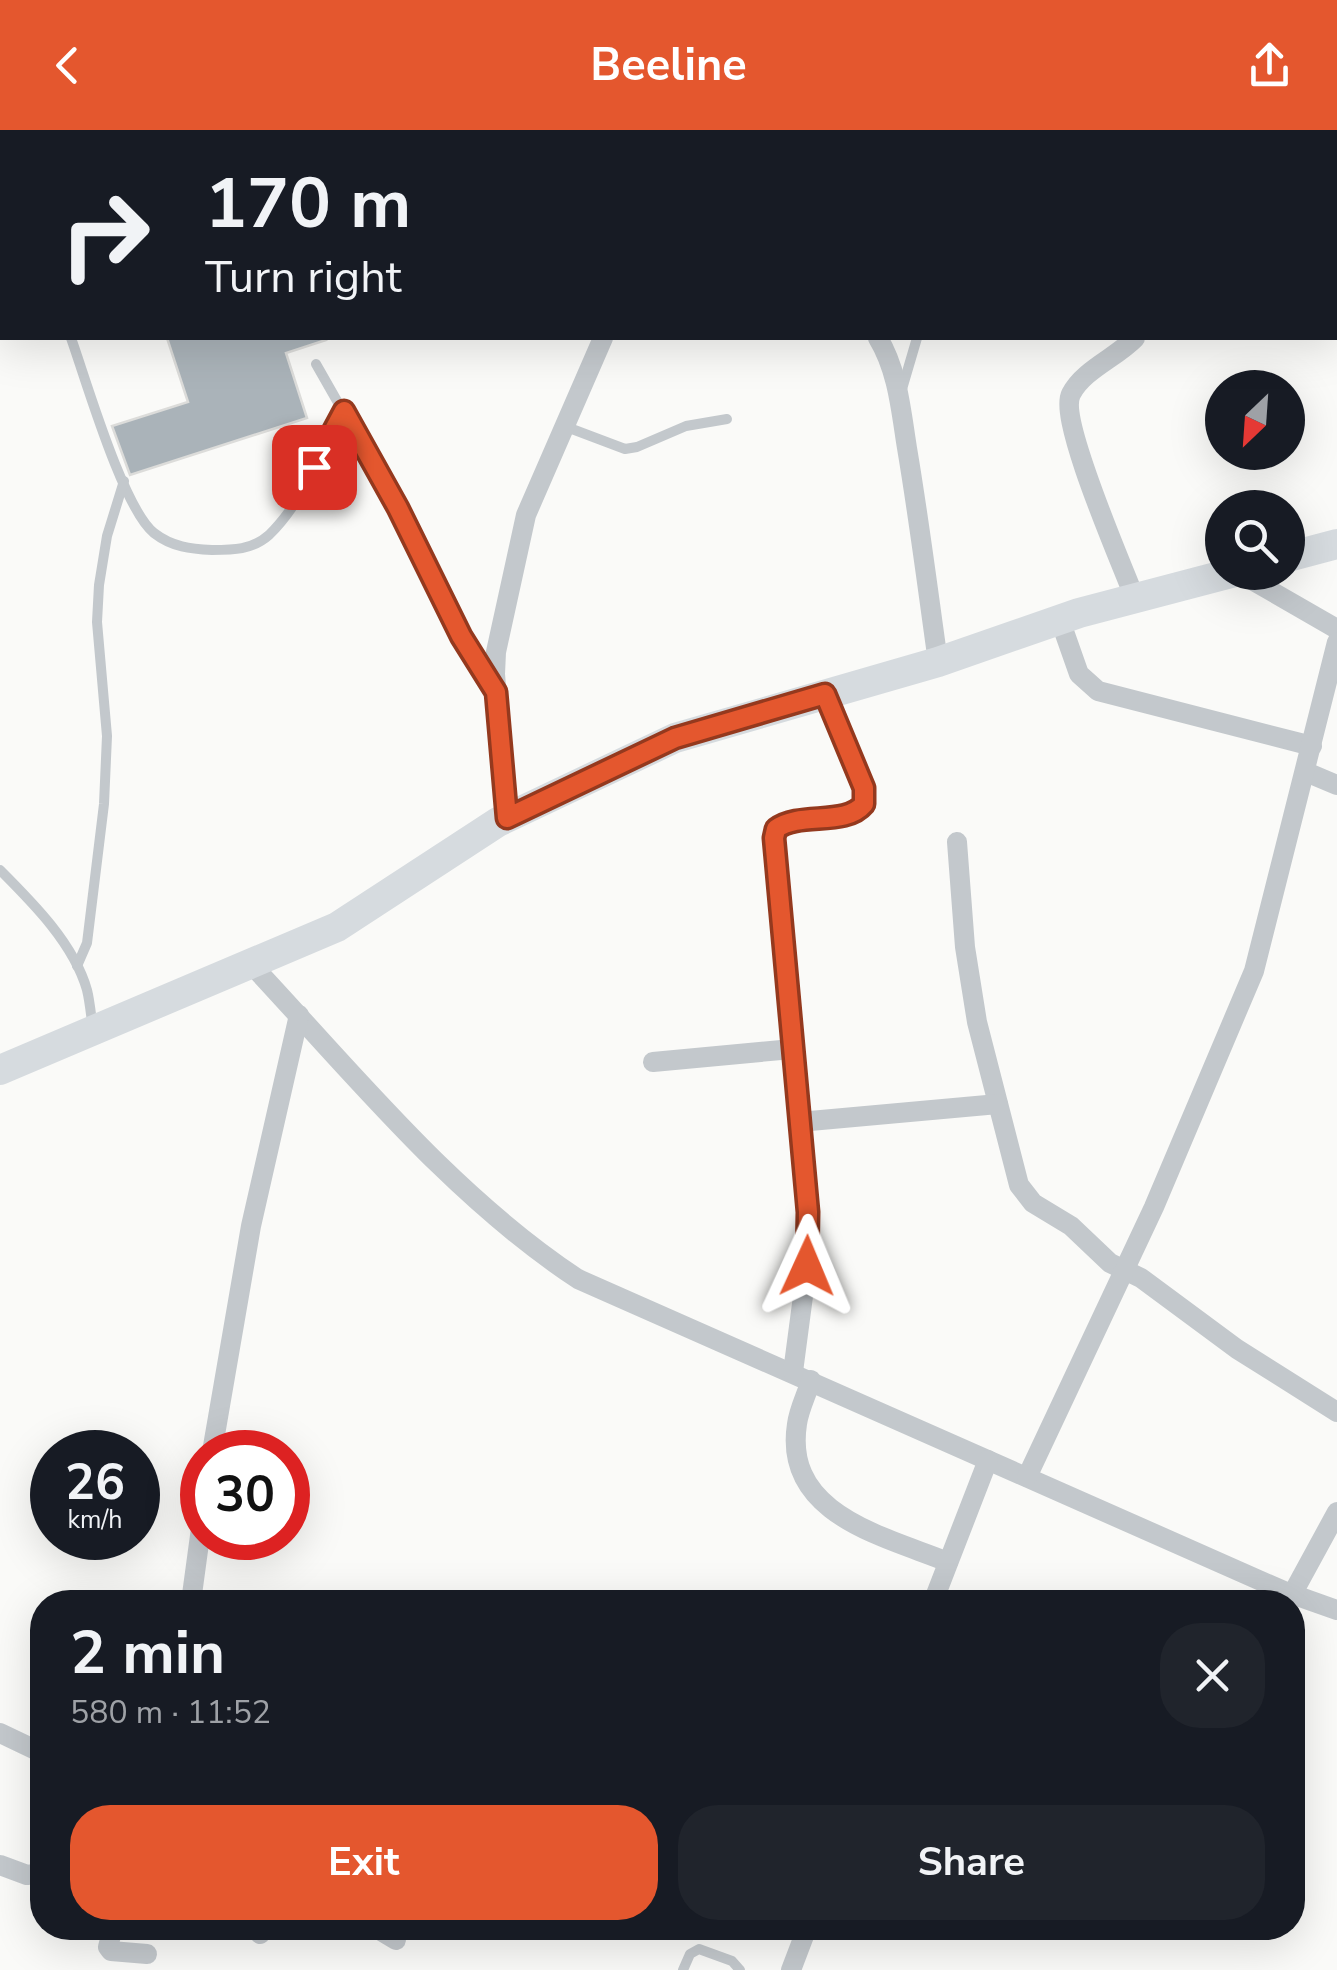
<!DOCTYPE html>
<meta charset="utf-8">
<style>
body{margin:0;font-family:"Nunito Sans",sans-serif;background:#20242c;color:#f1f3f6;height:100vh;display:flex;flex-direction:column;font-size:38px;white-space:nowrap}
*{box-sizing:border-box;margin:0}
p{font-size:32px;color:#9ea1a6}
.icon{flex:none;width:55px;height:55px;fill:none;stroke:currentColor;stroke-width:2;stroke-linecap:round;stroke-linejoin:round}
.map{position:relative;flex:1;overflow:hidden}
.panel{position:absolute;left:30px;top:1460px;width:1275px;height:350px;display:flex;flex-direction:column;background:#171b24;border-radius:40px;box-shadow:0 10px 40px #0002}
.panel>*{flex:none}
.hud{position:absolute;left:0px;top:0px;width:1338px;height:210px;box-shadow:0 10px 40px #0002;background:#171b24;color:#f1f3f6;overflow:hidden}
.needle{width:65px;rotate:205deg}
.tools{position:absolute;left:1205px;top:240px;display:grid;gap:20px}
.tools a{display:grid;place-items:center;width:100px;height:100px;border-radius:50%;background:#171b24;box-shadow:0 10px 40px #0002;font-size:50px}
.speed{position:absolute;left:30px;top:1300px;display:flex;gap:20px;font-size:50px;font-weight:700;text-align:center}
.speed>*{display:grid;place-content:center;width:130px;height:130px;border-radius:50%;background:#171b24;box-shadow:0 10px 40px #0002;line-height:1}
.speed small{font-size:25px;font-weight:400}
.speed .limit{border:15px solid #d22;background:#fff;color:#111}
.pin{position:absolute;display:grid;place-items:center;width:85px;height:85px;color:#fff;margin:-42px;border-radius:20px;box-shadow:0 5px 15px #0006}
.me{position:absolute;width:110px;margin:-55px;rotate:1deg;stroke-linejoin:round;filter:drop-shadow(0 0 8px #0008)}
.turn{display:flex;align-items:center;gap:35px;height:210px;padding:0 40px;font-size:45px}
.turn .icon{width:130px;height:130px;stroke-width:2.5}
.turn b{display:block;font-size:70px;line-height:85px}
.round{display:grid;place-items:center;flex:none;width:105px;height:105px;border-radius:40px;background:#20242c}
.overview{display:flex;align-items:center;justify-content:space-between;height:170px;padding:0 40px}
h1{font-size:60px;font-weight:700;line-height:75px}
.primary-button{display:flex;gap:20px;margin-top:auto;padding:20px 40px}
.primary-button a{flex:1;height:115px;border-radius:40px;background:#e4572e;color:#fff;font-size:40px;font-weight:700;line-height:115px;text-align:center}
.primary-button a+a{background:#20242c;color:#f1f3f6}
header{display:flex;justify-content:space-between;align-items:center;height:130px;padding:0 40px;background:#e4572e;color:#fff;font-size:45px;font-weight:700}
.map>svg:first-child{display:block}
.building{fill:#aab3b9;stroke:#dcdcda;stroke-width:2.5}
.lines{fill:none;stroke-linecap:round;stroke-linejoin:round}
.service{stroke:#c3c8cc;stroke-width:10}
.minor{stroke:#c3c8cc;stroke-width:20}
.primary{stroke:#d6dbdf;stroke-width:30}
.route-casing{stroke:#94391e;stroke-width:25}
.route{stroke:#e4572e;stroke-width:18}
</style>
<header><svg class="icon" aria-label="back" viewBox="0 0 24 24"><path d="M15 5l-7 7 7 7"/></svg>Beeline<svg class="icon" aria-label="share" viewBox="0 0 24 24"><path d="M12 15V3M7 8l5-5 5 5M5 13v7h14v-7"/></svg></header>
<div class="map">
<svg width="1337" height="1840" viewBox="0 0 1337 1840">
<rect width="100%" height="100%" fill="#fafaf8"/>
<polygon class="building" points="167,208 325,208 326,210 286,223 307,288 130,345 112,296 188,272"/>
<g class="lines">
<g class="service">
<polyline points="3,0 4,2"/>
<path d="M71 208C86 250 123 378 154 403 172 417 191 419 212 420 233 420 252 420 269 405 303 372 322 322 344 281"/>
<polyline points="316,234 398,378 461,506 490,552"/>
<polyline points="902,259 917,208"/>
<polyline points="564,296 625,319 637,317 686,296 727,289"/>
<path d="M0 740C33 773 74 814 87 860 90 872 91 886 93 899"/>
<polyline points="77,836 87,813 104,674 107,606 97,492 99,455 107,406 124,351"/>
<polyline points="683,1840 690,1824 699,1819 732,1831 740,1840"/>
</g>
<g class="minor">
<polyline points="355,0 365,2"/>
<polyline points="541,2 543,0"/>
<polyline points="698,2 699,0"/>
<path d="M878 208C898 241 901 281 907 318 919 389 928 461 938 532"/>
<path d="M1135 208C1117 227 1083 240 1071 264 1058 290 1122 434 1135 469"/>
<polyline points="1238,442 1337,499"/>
<polyline points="1060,490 1079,544 1098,561 1312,616"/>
<polyline points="1306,642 1337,655"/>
<polyline points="507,687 495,544 496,522 526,385 603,208"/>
<polyline points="957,712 965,817 977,892 1019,1055 1033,1073 1071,1096 1110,1133 1141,1148 1237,1219 1337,1282"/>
<path d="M251 834C353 943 452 1066 578 1149L1286 1462 1337 1480"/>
<polyline points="653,932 792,919"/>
<polyline points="799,992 998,974"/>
<path d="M793 1242 807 1136 808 1082 774 704C791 675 860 701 865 666L825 564"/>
<path d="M811 1250C807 1264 799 1279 797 1294 783 1385 884 1406 948 1432"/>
<polyline points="212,1322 251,1096 299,885"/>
<polyline points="1027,1347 1154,1077 1254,841 1337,512"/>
<polyline points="191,1472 202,1391"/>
<polyline points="933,1472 988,1330"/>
<polyline points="1288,1472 1337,1382"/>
<polyline points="0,1603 42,1623"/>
<polyline points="0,1735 27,1745 42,1743"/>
<polyline points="113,1798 108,1817 111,1821 147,1824"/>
<polyline points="376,1798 396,1810"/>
<polyline points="260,1804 262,1798"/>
<polyline points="791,1840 807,1798"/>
</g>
<g class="primary">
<polyline points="1288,427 1337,414"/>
<polyline points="0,940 337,797 498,692 675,608 938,532 1079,483 1235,442"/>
</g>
</g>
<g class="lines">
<g class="route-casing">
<path id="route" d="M314 337 344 281 398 378 461 506 496 562 507 688 675 608 825 564 864 658V674C845 697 800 681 776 699L774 708 808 1082 807 1136"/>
</g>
<use href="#route" class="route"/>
</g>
</svg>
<div class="tools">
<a><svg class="needle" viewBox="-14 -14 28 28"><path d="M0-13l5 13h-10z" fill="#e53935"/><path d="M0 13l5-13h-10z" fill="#9ea1a6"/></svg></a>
<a><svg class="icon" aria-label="search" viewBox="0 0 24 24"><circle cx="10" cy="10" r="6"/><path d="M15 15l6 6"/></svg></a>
</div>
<div class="speed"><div>26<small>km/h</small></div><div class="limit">30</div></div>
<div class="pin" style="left:314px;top:337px;background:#d93025"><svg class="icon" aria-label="arrive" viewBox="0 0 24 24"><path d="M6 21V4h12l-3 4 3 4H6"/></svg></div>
<svg class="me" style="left:807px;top:1136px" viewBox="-20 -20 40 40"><path d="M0-17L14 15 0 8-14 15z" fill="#e4572e" stroke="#fff" stroke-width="4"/></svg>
<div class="hud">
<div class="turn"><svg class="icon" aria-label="right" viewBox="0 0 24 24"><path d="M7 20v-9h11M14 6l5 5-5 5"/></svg><div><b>170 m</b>Turn right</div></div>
</div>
<section class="panel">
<div class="overview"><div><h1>2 min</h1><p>580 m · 11:52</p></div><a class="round"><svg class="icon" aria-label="close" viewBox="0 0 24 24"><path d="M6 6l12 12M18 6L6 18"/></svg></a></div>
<div class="primary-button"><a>Exit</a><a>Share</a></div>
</section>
</div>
